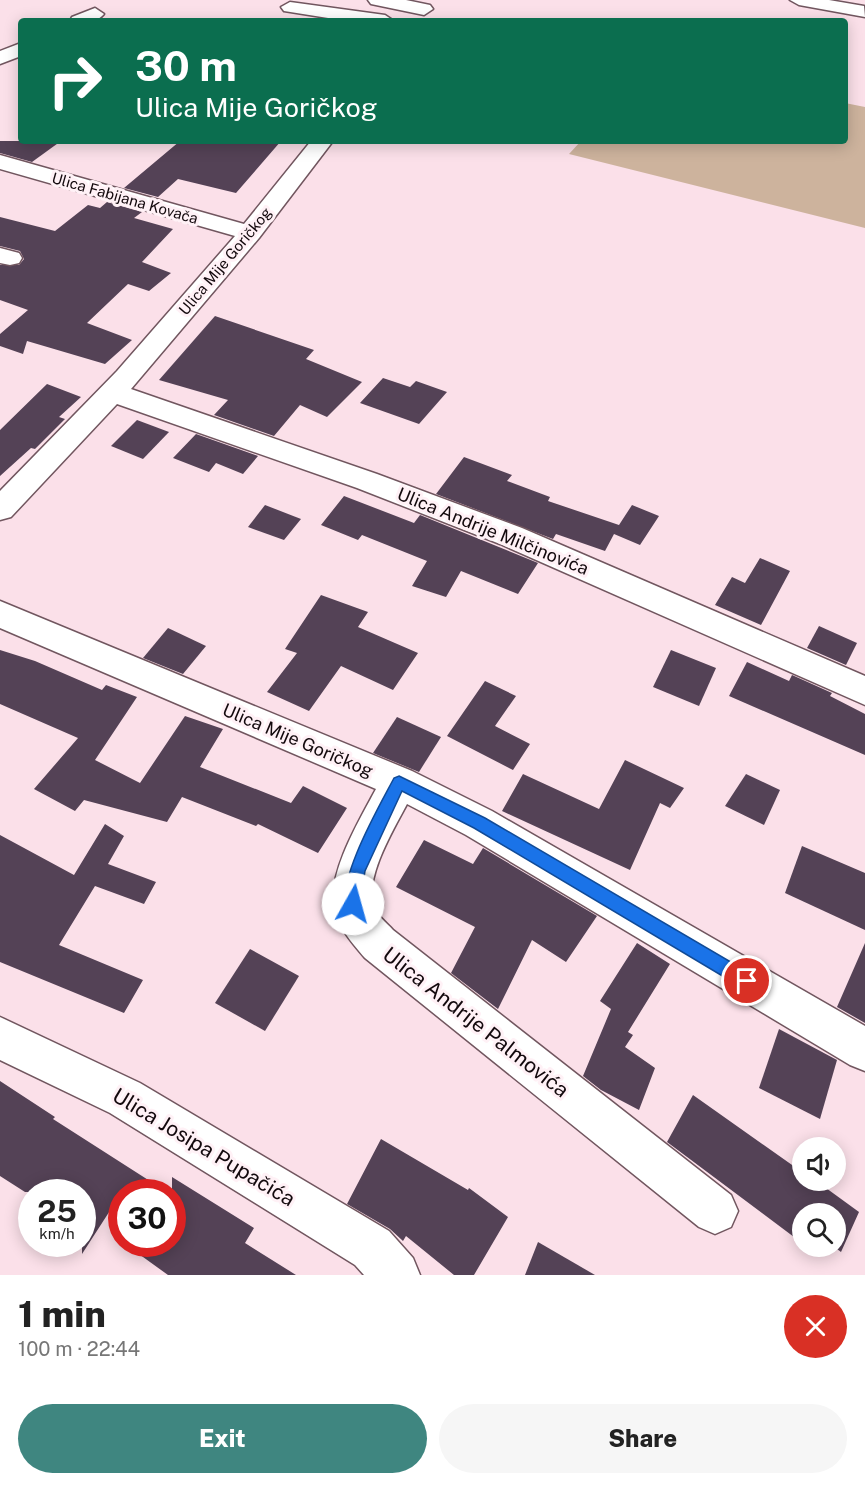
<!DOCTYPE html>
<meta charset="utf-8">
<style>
body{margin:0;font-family:"Public Sans",sans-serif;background:#f6f6f6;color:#222;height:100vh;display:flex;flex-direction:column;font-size:22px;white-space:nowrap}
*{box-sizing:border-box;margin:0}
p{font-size:20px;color:#767676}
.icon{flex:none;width:33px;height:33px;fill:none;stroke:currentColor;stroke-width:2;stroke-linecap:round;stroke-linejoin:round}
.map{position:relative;height:1275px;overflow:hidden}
.side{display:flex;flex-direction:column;background:#fff;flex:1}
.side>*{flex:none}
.guide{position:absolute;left:18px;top:18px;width:830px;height:126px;border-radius:6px;box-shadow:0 3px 15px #0003;background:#0b6e4f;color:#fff;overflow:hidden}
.tools{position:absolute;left:792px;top:1137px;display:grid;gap:12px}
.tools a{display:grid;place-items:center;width:54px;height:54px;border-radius:50%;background:#fff;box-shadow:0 3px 15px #0003;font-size:30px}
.speed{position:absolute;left:18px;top:1179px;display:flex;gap:12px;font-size:30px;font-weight:700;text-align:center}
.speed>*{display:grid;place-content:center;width:78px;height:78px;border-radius:50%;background:#fff;box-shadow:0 3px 15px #0003;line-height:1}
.speed small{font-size:15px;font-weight:400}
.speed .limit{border:9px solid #d22;background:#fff;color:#111}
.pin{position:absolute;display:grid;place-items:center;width:51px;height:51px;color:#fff;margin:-26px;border:3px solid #fff;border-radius:50%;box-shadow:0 2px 6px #0007}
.me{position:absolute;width:66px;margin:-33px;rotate:7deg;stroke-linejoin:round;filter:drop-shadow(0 0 4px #0008)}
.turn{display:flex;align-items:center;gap:21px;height:126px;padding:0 18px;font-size:27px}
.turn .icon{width:78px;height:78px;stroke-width:2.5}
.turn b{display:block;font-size:42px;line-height:51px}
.round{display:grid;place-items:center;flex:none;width:63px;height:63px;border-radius:32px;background:#f6f6f6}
.overview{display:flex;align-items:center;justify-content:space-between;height:102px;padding:0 18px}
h1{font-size:36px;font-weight:800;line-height:45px}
.button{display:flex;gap:12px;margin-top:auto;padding:12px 18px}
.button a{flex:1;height:69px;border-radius:36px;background:#3f8680;color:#fff;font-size:24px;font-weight:800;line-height:69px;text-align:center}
.button a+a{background:#f6f6f6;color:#222}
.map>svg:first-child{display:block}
.green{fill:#cdb39d}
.building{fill:#544256}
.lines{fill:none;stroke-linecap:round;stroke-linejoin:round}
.minor-casing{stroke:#71565f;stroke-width:3}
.minor{fill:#fff;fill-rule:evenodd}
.route{fill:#1a73e8;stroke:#114b97;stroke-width:1.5}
.labels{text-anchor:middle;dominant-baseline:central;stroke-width:6;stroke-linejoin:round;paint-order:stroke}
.far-street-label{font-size:15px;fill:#13090d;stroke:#fff1f6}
.street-label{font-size:18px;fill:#13090d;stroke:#fff1f6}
.near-street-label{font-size:21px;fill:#13090d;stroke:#fff1f6}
</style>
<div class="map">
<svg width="865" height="1275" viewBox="0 0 865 1275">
<rect width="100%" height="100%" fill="#fbe0e9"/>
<polygon class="green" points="845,103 865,107 865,228 569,154 581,141 844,141"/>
<g class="building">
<polygon points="0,141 61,141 32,162 0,153"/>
<polygon points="180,141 281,141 236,193 178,179 158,197 124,188"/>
<polygon points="107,202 142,212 134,218 173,229 142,262 171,273 149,291 128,284 87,323 132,340 105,364 27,341 23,354 0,346 0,334 28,310 0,300 0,265 19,265 24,259 20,251 0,246 0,217 55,231 88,205 100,208"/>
<polygon points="215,316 314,350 306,359 362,382 327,417 300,405 274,436 214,415 228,400 159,380"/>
<polygon points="383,378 410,387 416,381 447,392 419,424 360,403"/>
<polygon points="47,384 81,397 59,417 65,419 35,449 31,448 0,476 0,430"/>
<polygon points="137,420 169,432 143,459 111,446"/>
<polygon points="196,434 258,456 243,474 216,463 209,472 173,458"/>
<polygon points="464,457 512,475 507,481 550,497 548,501 619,525 632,505 659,516 640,545 614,534 605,551 556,534 553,539 436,494"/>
<polygon points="344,496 414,523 420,515 538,563 518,594 461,571 446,597 412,586 427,561 362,535 358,540 321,525"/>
<polygon points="265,505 301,519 284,540 248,527"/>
<polygon points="760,558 790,571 761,625 715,605 732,577 745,583"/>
<polygon points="321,595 368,612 358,627 418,653 393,690 341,666 309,711 267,692 297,653 285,649"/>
<polygon points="819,626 857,643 846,665 807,648"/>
<polygon points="168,628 206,646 183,674 143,658"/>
<polygon points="0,650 35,661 102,690 106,685 137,697 95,760 140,783 185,716 223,729 200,767 291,803 303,786 347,808 318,853 258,824 256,826 182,797 167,822 84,800 75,811 34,789 78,738 0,704"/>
<polygon points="671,650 716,668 699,706 653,687"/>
<polygon points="747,662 789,681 792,675 832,693 830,696 865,714 865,755 729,696"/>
<polygon points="485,681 516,696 495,726 530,744 513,770 447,736"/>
<polygon points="397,717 441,737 419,772 373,753"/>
<polygon points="625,760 684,788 670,808 660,803 630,870 502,811 523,774 599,809"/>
<polygon points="746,774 780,790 764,825 725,806"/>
<polygon points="105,824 124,836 108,864 156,882 144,904 95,886 59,945 143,980 124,1013 0,962 0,835 74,875"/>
<polygon points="424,840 473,864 483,848 597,916 566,962 532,940 498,1009 451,973 475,927 396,887"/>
<polygon points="802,846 865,873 865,930 785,893"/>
<polygon points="637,943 670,964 628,1032 633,1035 625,1047 655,1068 639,1110 601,1090 583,1076 611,1009 600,1001"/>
<polygon points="865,943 865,1023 837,1007"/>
<polygon points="250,949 299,976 265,1031 215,1003"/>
<polygon points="779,1029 837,1060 820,1119 759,1088"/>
<polygon points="0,1081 55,1117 53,1119 167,1192 122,1192 82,1254 82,1192 25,1192 0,1176"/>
<polygon points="693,1095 802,1172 802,1180 815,1180 859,1212 841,1252 833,1246 836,1246 836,1214 802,1214 802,1243 667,1142"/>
<polygon points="381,1139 468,1190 469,1188 508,1217 474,1275 454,1275 406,1236 403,1241 390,1229 347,1204"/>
<polygon points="172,1177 254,1228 245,1243 296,1275 168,1275 125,1244 172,1244"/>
<polygon points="538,1242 595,1275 525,1275"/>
</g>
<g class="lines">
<g class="minor-casing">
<g id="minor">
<polygon points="368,0 406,0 430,5 433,9 424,15 371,4"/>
<polygon points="790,0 829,0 864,6 865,17 799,5"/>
<polygon points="290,2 385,15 394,21 347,21 284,11 281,7"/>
<path d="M95 8 104 14C96 24 82 21 70 21L72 17Z"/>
<polygon points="21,43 21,56 0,64 0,51"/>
<polygon points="311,141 333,141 259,238 131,389 377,474 522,528 865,676 865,705 500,544 357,488 117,404 11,517 0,520 0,491 117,371 235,236 0,169 0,155 244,224"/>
<polygon points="0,248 19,253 22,258 19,263 10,265 0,263"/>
<path d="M0 601 412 771 492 811 865 1026V1071L850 1065 466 835 407 804C394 829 365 876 373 905 375 914 387 923 393 930L731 1195 738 1211 731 1227 715 1234 699 1227 365 958C352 943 337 926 334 906 328 872 360 819 376 789L0 628Z"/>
<polygon points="0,1017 140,1083 389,1231 413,1258 420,1275 364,1275 355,1265 110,1113 0,1060"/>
</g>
</g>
<use href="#minor" class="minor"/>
</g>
<path class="route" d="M399 776 485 818 753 975 755 981 753 987 747 989 741 987 474 828 402 791 365 871 359 910 353 912 347 910C335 882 380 805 394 778Z"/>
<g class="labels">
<g class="far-street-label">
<text transform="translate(125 198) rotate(16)">Ulica Fabijana Kovača</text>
<text transform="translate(225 261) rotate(-50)">Ulica Mije Goričkog</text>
</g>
<g class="street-label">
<text transform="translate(493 531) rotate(22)">Ulica Andrije Milčinovića</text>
<text transform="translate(298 740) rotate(23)">Ulica Mije Goričkog</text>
</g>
<g class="near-street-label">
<text transform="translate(476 1022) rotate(38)">Ulica Andrije Palmovića</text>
<text transform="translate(204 1147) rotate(31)">Ulica Josipa Pupačića</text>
</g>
</g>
</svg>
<div class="tools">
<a><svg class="icon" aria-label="sound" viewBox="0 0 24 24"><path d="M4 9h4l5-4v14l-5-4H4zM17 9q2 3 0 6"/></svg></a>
<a><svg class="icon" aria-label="search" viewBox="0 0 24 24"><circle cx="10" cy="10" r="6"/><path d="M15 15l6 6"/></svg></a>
</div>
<div class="speed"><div>25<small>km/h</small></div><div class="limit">30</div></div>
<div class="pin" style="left:747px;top:981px;background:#d93025"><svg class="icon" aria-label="arrive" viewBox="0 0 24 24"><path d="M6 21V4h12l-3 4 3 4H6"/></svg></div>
<svg class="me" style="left:353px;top:904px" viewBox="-20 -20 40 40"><circle r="19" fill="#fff"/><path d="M0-13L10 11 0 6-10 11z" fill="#1a73e8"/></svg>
<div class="guide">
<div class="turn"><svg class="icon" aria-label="right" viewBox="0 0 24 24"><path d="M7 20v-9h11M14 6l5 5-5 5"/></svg><div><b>30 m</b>Ulica Mije Goričkog</div></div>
</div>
</div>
<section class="side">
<div class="overview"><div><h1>1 min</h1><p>100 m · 22:44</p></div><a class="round" style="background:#d93025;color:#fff"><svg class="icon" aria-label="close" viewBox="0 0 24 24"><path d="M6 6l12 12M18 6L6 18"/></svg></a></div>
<div class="button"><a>Exit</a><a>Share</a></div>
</section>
